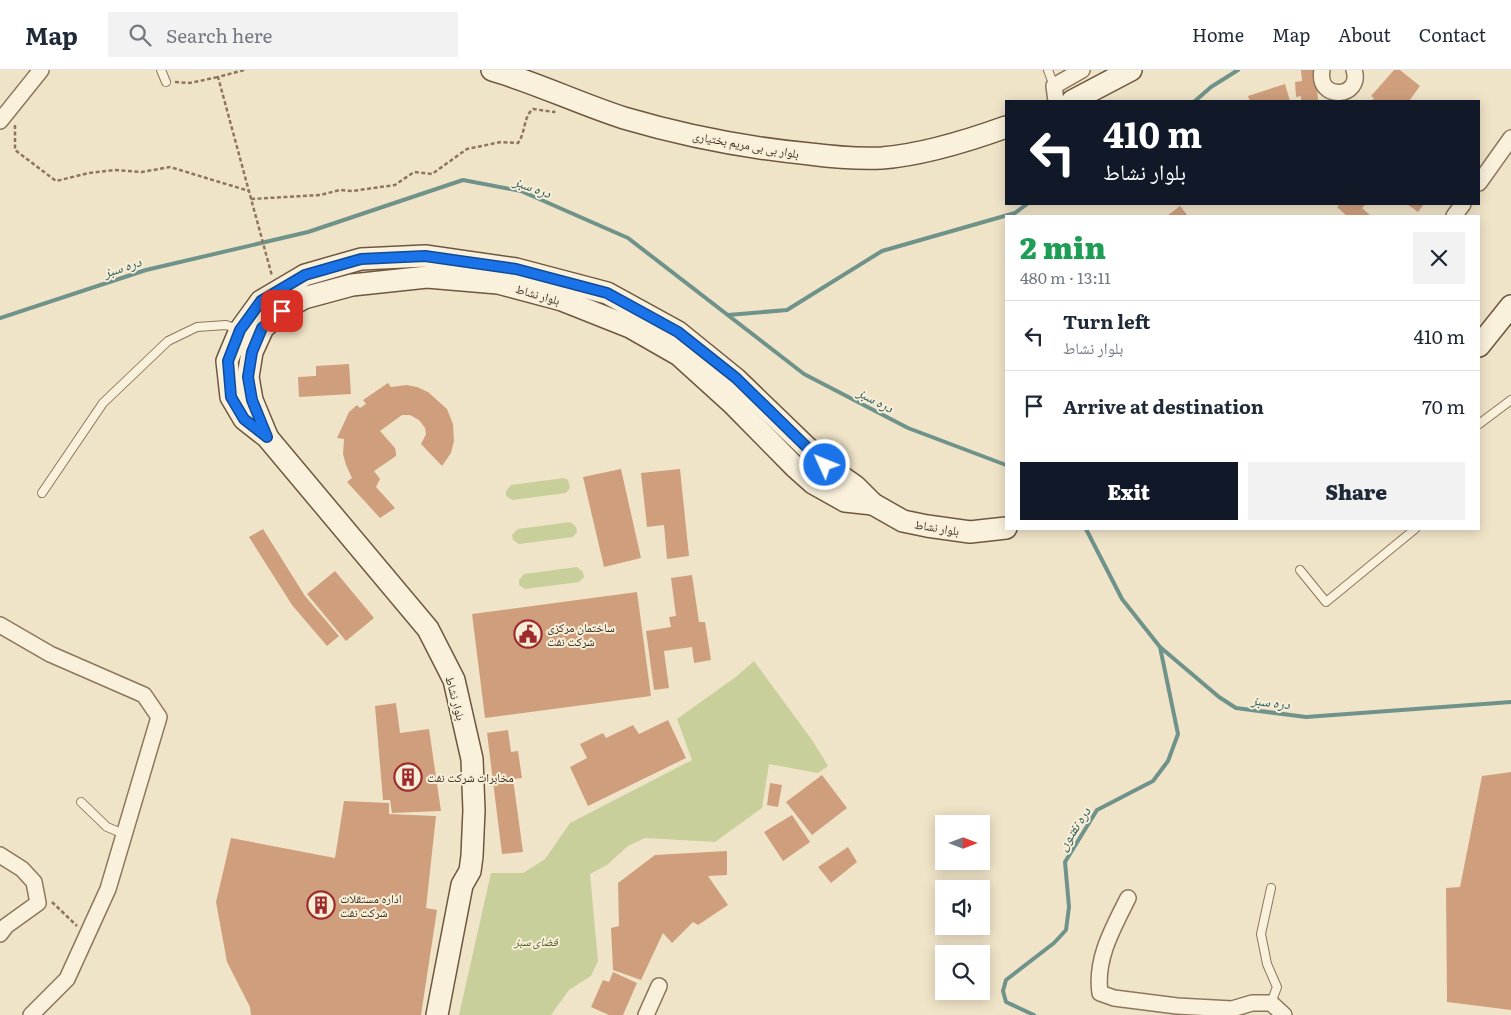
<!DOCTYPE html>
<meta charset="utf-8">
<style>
body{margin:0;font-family:Literata,"Noto Naskh Arabic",serif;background:#f2f2f3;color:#1f2937;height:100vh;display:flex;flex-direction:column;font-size:19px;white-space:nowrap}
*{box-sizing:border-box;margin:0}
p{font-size:16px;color:#747a83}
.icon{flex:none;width:28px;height:28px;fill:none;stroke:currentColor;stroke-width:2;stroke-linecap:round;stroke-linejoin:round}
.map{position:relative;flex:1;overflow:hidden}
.drawer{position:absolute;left:1005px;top:145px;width:475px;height:315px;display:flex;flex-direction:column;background:#fff;border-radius:0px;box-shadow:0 2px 12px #0003}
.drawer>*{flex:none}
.guide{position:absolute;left:1005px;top:30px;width:475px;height:105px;border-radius:0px;box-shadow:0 2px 12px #0003;background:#111827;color:#fff;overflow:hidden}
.needle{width:32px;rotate:90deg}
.tools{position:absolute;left:935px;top:745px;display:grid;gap:10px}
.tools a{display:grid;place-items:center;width:55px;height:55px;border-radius:0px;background:#fff;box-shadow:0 2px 12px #0003;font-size:25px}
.pin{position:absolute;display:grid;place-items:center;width:42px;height:42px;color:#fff;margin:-21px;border-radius:10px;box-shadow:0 2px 8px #0006}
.me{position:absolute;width:55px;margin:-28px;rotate:314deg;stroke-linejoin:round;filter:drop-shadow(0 0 4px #0008)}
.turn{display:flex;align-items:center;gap:18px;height:105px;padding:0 15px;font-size:22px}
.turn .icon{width:65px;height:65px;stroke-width:2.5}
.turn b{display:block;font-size:35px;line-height:42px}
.round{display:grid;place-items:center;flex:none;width:52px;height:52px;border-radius:0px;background:#f2f2f3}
.head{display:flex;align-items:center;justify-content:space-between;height:85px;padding:0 15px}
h1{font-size:30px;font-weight:800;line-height:38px;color:#1e9e55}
.cta{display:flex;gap:10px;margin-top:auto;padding:10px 15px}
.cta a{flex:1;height:58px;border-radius:0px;background:#111827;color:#fff;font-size:20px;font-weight:800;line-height:58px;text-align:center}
.cta a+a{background:#f2f2f3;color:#1f2937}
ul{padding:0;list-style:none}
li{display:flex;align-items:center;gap:15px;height:70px;padding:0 15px;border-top:1px solid #e0e1e3}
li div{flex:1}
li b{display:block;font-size:19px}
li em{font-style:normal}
header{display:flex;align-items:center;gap:30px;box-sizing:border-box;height:70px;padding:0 25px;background:#fff;border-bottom:1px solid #e0e1e3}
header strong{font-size:24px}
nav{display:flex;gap:28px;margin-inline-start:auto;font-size:18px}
.search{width:350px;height:45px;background:#f2f2f3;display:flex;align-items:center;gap:12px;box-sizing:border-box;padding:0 18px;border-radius:0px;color:#747a83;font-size:19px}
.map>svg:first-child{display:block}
.green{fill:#c9cf9b}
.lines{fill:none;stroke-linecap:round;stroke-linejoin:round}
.stream{stroke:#6f938a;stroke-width:4}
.building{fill:#cf9f7d}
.service-casing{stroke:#8d765c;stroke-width:10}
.minor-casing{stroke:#8d765c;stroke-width:18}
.secondary-casing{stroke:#6f573f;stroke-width:24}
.path{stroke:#8d765c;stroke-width:2.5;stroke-dasharray:4 2.5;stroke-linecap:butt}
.service{stroke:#faf1dc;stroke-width:8}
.minor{stroke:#faf1dc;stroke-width:15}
.secondary{stroke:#faf1dc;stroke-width:21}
.route-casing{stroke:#114b97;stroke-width:12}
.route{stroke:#1a73e8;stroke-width:9}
.labels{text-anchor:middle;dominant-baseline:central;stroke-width:4;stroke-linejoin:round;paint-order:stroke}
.street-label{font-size:12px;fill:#3d2e20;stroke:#f7eed8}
.poi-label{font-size:12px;fill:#3d2e20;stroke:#f7eed8;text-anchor:start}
.park-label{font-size:12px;font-style:italic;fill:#4d5a26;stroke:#f7eed8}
.water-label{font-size:14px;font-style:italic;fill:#2f5d5a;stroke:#f7eed8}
</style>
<header>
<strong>Map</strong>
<div class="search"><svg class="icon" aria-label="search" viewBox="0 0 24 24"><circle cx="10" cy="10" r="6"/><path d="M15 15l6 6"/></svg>Search here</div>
<nav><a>Home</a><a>Map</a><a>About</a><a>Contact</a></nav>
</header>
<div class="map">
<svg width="1511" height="945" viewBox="0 0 1511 945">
<rect width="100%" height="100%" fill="#f0e4c8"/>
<g class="green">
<polygon points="564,408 568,410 570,418 566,423 512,430 506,426 506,421 511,415"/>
<polygon points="570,452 576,457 577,462 573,467 519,474 513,470 512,465 518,459"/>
<polygon points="577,497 583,502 584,507 579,512 525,519 519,515 519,510 524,504"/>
<polygon points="754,591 812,670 828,696 818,703 769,694 762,738 715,772 645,768 628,776 607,795 590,804 598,891 591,906 569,920 551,945 459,945 491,803 523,803 545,789 570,753 692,690 677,649 737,606"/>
</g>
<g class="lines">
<g class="stream">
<polyline points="1195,31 1211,17 1238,0"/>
<polyline points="728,245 787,240 882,181 1015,143 1027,134"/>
<polyline points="0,248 146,200 308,162 463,110 521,121 628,168 804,304 908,358 1006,395"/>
<polyline points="1086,459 1122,529 1160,577 1219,627 1236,638 1306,647 1511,632"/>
<polyline points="1034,945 1006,932 1003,921 1006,910 1054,873 1066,860 1069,837 1065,792 1097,740 1153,711 1168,691 1178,664 1160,577"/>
</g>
</g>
<g class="building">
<polygon points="1301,0 1316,0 1318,31 1301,31 1301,26 1296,27 1295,12 1302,11"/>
<polygon points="1394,0 1400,0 1420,16 1409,31 1371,31 1374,28 1371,26"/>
<polygon points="1285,14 1290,31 1250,31 1248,26"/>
<polygon points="1340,134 1366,134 1362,138 1371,146 1347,146 1337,137"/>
<polygon points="1407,134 1424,134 1418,142"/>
<polygon points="1180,136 1188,146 1167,146"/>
<polygon points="349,294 351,324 299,327 298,307 316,306 316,296"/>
<polygon points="388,313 391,317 407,315 417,317 428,322 447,339 453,354 454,371 451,383 442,396 421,374 426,364 425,358 419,350 410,345 402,345 380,361 395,378 396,383 396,386 374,401 380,409 376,417 395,438 380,448 347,412 352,408 346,395 343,384 344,369 337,368 349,342 357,335 360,338 366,334 363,330"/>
<polygon points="621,399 641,488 604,497 583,407"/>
<polygon points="680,399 689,486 667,489 664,455 647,457 641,403"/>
<polygon points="263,459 305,526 339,566 327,576 292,535 249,467"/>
<polygon points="335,501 374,548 346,571 307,524"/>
<polygon points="692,505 699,552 705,552 711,590 694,593 692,577 664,581 669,618 654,620 646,561 671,557 669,547 676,546 671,508"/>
<polygon points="637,522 651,626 485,648 472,544"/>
<polygon points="396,633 400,663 429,659 441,741 392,743 390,730 383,730 375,636"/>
<polygon points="668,650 686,688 588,736 570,697 587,688 580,674 603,663 606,668 633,655 639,664"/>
<polygon points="508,660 511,682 518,681 522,708 513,709 523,782 502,784 487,663"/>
<polygon points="1511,702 1511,940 1447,932 1446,818 1460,817 1482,706"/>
<polygon points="822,705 847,738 812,765 786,732"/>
<polygon points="770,713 782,715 778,737 767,735"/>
<polygon points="344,731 389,733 389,744 436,746 426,838 437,840 421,945 251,945 250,937 227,892 216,832 231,768 335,788"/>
<polygon points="792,745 810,772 783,791 764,762"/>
<polygon points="848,777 857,792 831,813 818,797"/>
<polygon points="727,781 727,805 708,806 728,835 698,855 693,852 672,873 663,863 641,910 613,900 611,858 619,856 618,813 655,785"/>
<polygon points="613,902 637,913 623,945 609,945 591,937 603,910 609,912"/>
</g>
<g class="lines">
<g class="service-casing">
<g id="service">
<polyline points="161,0 166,12"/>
<polyline points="1048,0 1054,16"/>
<polyline points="1479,354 1511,330"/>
<polyline points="42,423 103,333 168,271 197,257 226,255 238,259"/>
<polyline points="1300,500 1326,532 1415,459"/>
<polyline points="81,732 107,757 124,764"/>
<polyline points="1271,933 1277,917 1267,894 1261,864 1271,818"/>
</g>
</g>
<g class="minor-casing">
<g id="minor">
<path d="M1322 0C1316 32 1363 28 1354 0"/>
<polyline points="1056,31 1054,16 1082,0"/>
<polyline points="0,51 41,0"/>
<polyline points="1479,113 1511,68"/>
<polyline points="1454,146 1463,134"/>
<polyline points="0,555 50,584 144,625 159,647 108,819 67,909 31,945"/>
<polyline points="0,785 22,799 34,812 38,833 6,856 0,864"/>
<path d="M1128 828C1113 858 1095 889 1100 923L1114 928 1177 936 1232 939 1252 933H1271L1284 945"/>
<polyline points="646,945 659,916"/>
</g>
</g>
<g class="secondary-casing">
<g id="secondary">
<path d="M492 0C537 13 580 34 624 48 685 66 747 78 810 84 833 87 858 89 882 88 920 85 970 70 1006 57"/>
<polyline points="1072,31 1131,0"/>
<polyline points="1479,276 1511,236"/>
<polyline points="267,366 252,330 248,307 252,282 263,258 282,241 304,228 352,215 427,207 498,213 562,230 630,257 679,285 732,333 795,397 813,413 845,431 873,434"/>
<polyline points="437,945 462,815 470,801 472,786 474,740 472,689 454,610 428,559 267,367 244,349 231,327 227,291 240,260 261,231 305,205 361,189 425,186 516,199 607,223 678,262 736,309 825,395 855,416 873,434 903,451 927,456 970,462 1006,458"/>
</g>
</g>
<g class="path">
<polyline points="244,0 218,7 272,206"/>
<polyline points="175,12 190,13 218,7"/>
<polyline points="15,55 15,80 56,111 89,103 114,100 142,102 170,97 249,121"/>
<path d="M251 129 320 125 340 120 352 121 395 115 414 102 432 104 467 79 501 72 518 73C526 62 523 47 533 39L554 42 555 41"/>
<polyline points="52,832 77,856"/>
</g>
<use href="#service" class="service"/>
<use href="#minor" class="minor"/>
<use href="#secondary" class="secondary"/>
</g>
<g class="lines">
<g class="route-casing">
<polyline id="route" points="282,241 262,258 252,282 248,307 252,330 267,367 244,349 231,327 228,291 240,260 261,231 305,205 361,189 425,186 516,199 607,223 678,262 736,308 825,395"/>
</g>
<use href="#route" class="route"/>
</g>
<defs>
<g id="civic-ring" transform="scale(1.4375)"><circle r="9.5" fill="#f7eed8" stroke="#9e2a2b" stroke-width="1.5"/><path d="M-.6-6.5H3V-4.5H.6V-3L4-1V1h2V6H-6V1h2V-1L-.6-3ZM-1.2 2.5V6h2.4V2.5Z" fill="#9e2a2b"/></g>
<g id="building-ring" transform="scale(1.4375)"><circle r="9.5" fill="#f7eed8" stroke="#9e2a2b" stroke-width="1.5"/><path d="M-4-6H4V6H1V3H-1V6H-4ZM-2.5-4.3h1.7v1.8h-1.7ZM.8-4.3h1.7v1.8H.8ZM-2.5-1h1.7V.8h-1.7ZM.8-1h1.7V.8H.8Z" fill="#9e2a2b"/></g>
</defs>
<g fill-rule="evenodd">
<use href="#civic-ring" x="528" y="564"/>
<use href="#building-ring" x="408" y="707"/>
<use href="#building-ring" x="321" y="835"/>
</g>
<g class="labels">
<g class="street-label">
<text transform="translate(746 74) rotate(10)">بلوار بی بی مریم بختیاری</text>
<text transform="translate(538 224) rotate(16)">بلوار نشاط</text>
<text transform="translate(937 457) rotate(9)">بلوار نشاط</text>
<text transform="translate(456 628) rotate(75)">بلوار نشاط</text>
</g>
<g class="poi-label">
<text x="547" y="557">ساختمان مرکزی<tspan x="547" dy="14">شرکت نفت</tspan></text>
<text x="427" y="707">مخابرات شرکت نفت</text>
<text x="340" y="828">اداره مستقلات<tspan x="340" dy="14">شرکت نفت</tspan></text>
</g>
<g class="park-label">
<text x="536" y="871">فضای سبز</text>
</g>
<g class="water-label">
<text transform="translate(533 116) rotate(20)">دره سبز</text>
<text transform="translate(122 196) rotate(-18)">دره سبز</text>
<text transform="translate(876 329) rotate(28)">دره سبز</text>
<text transform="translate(1271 631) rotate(7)">دره سبز</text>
<text transform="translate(1073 758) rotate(-57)">دره نفتون</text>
</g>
</g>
</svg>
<div class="tools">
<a><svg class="needle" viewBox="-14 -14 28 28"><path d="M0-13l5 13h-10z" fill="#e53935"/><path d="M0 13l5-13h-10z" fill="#747a83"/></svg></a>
<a><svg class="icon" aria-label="sound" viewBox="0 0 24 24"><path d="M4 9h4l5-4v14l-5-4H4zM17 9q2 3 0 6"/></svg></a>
<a><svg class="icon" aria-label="search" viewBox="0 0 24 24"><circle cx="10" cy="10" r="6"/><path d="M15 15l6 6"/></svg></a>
</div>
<div class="pin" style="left:282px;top:241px;background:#d93025"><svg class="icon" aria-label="arrive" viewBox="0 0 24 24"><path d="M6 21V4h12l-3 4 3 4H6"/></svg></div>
<svg class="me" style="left:825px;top:395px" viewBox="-20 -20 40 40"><circle r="17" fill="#1a73e8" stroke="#fff" stroke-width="3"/><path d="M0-11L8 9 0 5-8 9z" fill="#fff"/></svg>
<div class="guide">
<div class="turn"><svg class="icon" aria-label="left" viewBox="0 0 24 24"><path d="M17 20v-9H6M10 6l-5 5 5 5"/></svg><div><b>410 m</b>بلوار نشاط</div></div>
</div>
<section class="drawer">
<div class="head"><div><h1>2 min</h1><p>480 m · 13:11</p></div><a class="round"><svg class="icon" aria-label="close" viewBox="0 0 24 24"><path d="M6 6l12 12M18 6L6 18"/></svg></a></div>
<ul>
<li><svg class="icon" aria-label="left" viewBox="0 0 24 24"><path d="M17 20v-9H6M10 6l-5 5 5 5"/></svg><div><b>Turn left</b><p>بلوار نشاط</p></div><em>410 m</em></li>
<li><svg class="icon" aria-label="arrive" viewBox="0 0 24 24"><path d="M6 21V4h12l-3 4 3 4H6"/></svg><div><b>Arrive at destination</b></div><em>70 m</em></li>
</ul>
<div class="cta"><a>Exit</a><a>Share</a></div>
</section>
</div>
